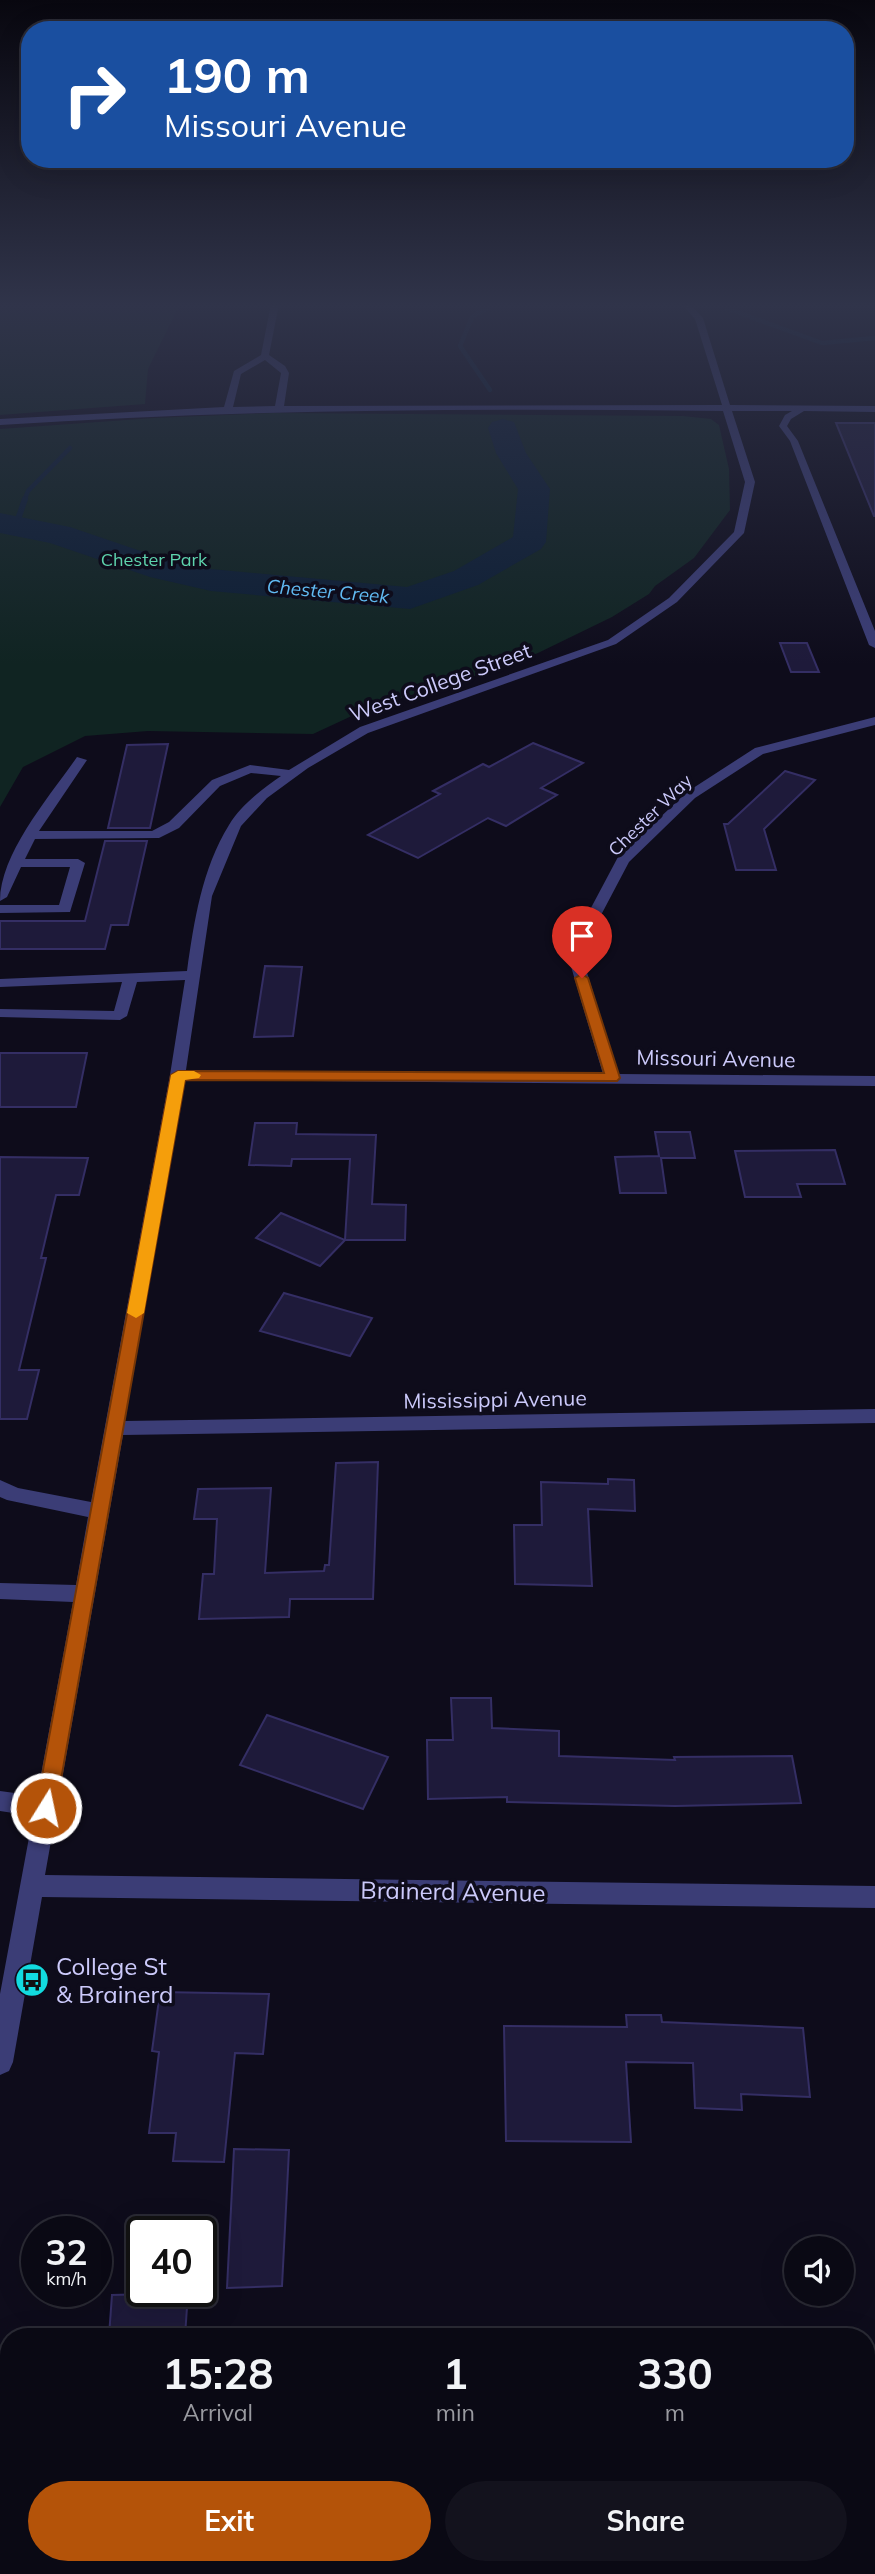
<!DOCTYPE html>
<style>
body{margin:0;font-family:Mulish,sans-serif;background:#13121d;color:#f1f3f6;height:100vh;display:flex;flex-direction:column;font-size:26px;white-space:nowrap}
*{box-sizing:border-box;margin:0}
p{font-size:23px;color:#999aa0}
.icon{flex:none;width:38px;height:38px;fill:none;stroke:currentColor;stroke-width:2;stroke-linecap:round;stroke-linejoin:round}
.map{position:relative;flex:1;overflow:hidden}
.side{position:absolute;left:0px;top:2328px;width:875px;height:247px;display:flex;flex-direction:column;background:#0a0914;border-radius:28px 28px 0 0;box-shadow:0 7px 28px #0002,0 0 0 2px #2a2a34}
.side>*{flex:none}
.hud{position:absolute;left:21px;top:21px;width:833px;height:147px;border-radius:28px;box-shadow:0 7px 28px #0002,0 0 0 2px #2a2a34;background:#1a4fa0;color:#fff;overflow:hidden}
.buttons{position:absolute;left:784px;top:2236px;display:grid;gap:14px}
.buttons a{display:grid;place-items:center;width:70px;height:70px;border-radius:50%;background:#0a0914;box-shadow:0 7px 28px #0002,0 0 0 2px #2a2a34;font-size:35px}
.speed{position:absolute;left:21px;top:2216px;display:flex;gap:14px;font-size:35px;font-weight:700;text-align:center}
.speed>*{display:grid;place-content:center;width:91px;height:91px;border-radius:50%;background:#0a0914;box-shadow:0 7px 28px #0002,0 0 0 2px #2a2a34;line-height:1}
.speed small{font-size:18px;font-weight:400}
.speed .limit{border:4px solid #111;border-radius:10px;background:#fff;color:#111}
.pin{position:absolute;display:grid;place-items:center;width:60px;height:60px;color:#fff;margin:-72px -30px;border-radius:50% 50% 50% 0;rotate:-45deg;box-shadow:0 0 7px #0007}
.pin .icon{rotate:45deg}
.me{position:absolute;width:77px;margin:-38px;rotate:10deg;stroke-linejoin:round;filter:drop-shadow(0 0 5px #0008)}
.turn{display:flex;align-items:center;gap:24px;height:147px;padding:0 28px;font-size:32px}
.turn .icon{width:91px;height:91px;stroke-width:2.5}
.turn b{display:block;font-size:49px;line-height:60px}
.eta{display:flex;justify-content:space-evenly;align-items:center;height:119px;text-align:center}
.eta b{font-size:42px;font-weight:700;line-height:49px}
.action{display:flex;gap:14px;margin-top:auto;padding:14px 28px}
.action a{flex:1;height:80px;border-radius:42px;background:#b45309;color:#fff;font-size:28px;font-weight:700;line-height:80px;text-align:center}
.action a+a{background:#13121d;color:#f1f3f6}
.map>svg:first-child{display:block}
.green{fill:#102422}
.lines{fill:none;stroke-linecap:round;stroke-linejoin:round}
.stream-far1{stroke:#0c1e34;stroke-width:4.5}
.stream{stroke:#0c1e34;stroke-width:6}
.river{fill:#0c1e34;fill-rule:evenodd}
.building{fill:#1e1a3a;stroke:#342e64;stroke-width:2}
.minor{fill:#3b3d76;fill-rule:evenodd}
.route{fill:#b45309;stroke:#753606;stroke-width:2}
.slow{fill:#f59e0b}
.labels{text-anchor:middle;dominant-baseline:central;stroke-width:7;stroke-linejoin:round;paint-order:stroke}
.far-park-label{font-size:18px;fill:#5ed3ad;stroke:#0e0c1b}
.far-street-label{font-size:18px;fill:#cccafb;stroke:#0e0c1b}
.far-water-label{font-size:19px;font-style:italic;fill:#61baf2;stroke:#0e0c1b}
.street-label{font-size:21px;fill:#cccafb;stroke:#0e0c1b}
.near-street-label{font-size:24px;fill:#cccafb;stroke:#0e0c1b}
.near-poi-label{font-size:24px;fill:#cccafb;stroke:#0e0c1b;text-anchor:start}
</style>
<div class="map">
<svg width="875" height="2574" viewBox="0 0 875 2574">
<rect width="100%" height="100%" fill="#0e0c1b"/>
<g class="green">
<polygon points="0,304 180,304 148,369 145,404 0,415"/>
<polygon points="274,413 683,416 711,419 719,425 729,469 730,510 694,558 655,586 649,594 612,617 538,653 494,670 369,708 313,734 148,731 85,736 23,767 0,807 0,429 154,418"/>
</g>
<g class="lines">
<g class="stream-far1">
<polyline points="471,304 490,306"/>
<polyline points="715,304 822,343 875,338"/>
<polyline points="490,390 460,346 472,317 495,304"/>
<polyline points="24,501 28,491 70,448"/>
</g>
<polyline class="stream" points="16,525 25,499"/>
<polygon class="river" points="503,419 514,422 526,453 550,489 546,542 541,549 478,585 410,609 211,591 150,577 50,543 0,533 0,513 70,527 170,561 211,569 407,587 454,571 513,537 518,489 496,453 488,428 492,422"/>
</g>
<g class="building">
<polygon points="836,423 875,423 875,516 874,516"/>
<polygon points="780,643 807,643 819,672 791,672"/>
<polygon points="533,743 583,763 541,788 557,795 506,826 488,818 418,858 368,835 440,794 433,791 483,764 489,767"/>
<polygon points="168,744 150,828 108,828 127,745"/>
<polygon points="785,771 815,780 764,829 776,870 736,870 724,824 728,824"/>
<polygon points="105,841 147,841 128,925 111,925 105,949 0,949 0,921 85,921"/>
<polygon points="265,966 302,967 293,1036 254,1037"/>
<polygon points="0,1053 87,1053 76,1107 0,1107"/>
<polygon points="255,1123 297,1123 296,1134 376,1135 372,1204 406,1205 405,1240 345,1240 350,1159 292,1159 291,1166 249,1165"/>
<polygon points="655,1132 690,1132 695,1158 661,1158 666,1193 620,1193 615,1157 659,1156"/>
<polygon points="835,1150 845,1184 797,1184 801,1197 745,1197 735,1151"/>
<polygon points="0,1157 88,1158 79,1195 56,1195 41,1258 46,1258 19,1370 39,1370 27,1419 0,1419"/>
<polygon points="281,1213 345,1240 320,1266 256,1238"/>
<polygon points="284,1293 372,1318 350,1356 260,1331"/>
<polygon points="378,1462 373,1599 290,1599 289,1617 199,1619 203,1574 214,1574 217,1519 194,1519 198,1489 271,1488 265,1573 324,1571 325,1565 329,1565 336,1463"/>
<polygon points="608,1479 634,1480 635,1511 588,1509 592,1586 515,1584 514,1525 542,1525 541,1482 608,1484"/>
<polygon points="451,1698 491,1698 492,1728 559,1731 559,1756 675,1760 674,1757 792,1756 801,1803 675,1806 507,1802 507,1797 428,1799 427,1740 453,1740"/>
<polygon points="267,1715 388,1757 363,1809 240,1765"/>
<polygon points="160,1992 269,1994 263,2054 235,2053 224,2162 173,2161 176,2133 149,2133 159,2052 152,2051"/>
<polygon points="626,2015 661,2015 662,2022 803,2028 810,2097 741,2094 742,2110 695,2108 693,2063 626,2062 631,2142 506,2141 504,2026 627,2027"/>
<polygon points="234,2149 289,2150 282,2286 227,2288"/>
<polygon points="188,2293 185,2336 109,2336 112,2295"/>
</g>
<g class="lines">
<path class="minor" d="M271 304H279L269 355 285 366 289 373 284 406 722 405 695 319 682 304H690L703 318 730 405 875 406V412L804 411 791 419 787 426 798 441 875 631V648L869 645 790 441 779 426 785 415 792 411H732L755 482 744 533 677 602 616 644 368 733 308 768 267 798 241 826 212 896 186 1070 603 1074 567 953 618 857 687 792 755 748 875 717V725L763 754 695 798 629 862 581 953 618 1074 875 1076V1086L185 1080 125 1421 875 1409V1423L123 1435 45 1875 875 1886V1908L42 1897 13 2062 9 2071 0 2075V1994L33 1816 0 1811V1791L37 1796 73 1602 0 1599V1583L76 1585 88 1517 7 1500 0 1497V1480L18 1488 91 1502 170 1075 185 980 137 982 127 1016 120 1020 0 1017V1009L114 1011 122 982 0 987V979L187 971C194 921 202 869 229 825 241 805 262 789 281 776L251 773 220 786 179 828 159 838 35 839 25 859H78L85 863 70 912 0 913V905H59L70 867H21L7 897 0 901C0 853 50 796 77 757L87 760 39 831H152L169 822 212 780 250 765 289 770 360 727 608 640 669 598 734 532 745 482 723 411C482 408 241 409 0 425V419L224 407 234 371 261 355ZM265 360 281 373 275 406 233 407 241 374Z"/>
</g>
<linearGradient id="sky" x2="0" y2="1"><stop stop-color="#08070f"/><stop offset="0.46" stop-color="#30344a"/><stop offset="1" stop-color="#30344a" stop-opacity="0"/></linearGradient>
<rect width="875" height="664" fill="url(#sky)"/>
<polygon class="route" points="582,974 588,978 620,1078 617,1081 185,1080 56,1808 53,1815 46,1818 39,1815 36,1808 171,1075 178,1071 604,1073 575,978"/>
<polygon class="slow" points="194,1071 201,1075 199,1078 185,1080 144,1313 136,1318 127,1313 171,1075 178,1071"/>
<defs>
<g id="bus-disc" transform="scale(1.75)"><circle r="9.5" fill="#12dbdf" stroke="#0e0c1b"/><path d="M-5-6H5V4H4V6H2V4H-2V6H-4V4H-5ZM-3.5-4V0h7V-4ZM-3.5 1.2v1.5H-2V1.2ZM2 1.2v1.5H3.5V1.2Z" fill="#111"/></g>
</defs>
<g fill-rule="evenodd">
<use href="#bus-disc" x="32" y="1980"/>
</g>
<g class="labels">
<g class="far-park-label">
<text x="154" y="559">Chester Park</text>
</g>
<g class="far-street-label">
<text transform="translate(650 815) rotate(-44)">Chester Way</text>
</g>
<g class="far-water-label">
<text transform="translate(328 591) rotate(5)">Chester Creek</text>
</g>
<g class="street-label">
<text transform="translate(440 682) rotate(-20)">West College Street</text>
<text transform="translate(716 1058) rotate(1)">Missouri Avenue</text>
<text transform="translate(495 1399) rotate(-1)">Mississippi Avenue</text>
</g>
<g class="near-street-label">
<text transform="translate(453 1891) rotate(1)">Brainerd Avenue</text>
</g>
<g class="near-poi-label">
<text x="56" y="1966">College St<tspan x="56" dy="28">&amp; Brainerd</tspan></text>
</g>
</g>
</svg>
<div class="buttons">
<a><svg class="icon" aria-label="sound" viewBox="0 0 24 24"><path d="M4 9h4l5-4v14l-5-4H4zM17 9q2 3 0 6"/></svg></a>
</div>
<div class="speed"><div>32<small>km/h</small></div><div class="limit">40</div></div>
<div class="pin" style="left:582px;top:978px;background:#d93025"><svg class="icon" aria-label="arrive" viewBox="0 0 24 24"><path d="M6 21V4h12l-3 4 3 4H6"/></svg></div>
<svg class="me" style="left:46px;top:1808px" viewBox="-20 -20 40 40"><circle r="17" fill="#b45309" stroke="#fff" stroke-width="3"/><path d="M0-11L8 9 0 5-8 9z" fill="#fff"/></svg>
<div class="hud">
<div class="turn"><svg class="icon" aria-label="right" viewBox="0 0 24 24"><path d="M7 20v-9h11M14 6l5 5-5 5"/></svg><div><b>190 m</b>Missouri Avenue</div></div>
</div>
<section class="side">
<div class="eta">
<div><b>15:28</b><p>Arrival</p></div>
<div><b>1</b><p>min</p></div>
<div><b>330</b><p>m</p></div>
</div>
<div class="action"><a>Exit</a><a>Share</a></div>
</section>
</div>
